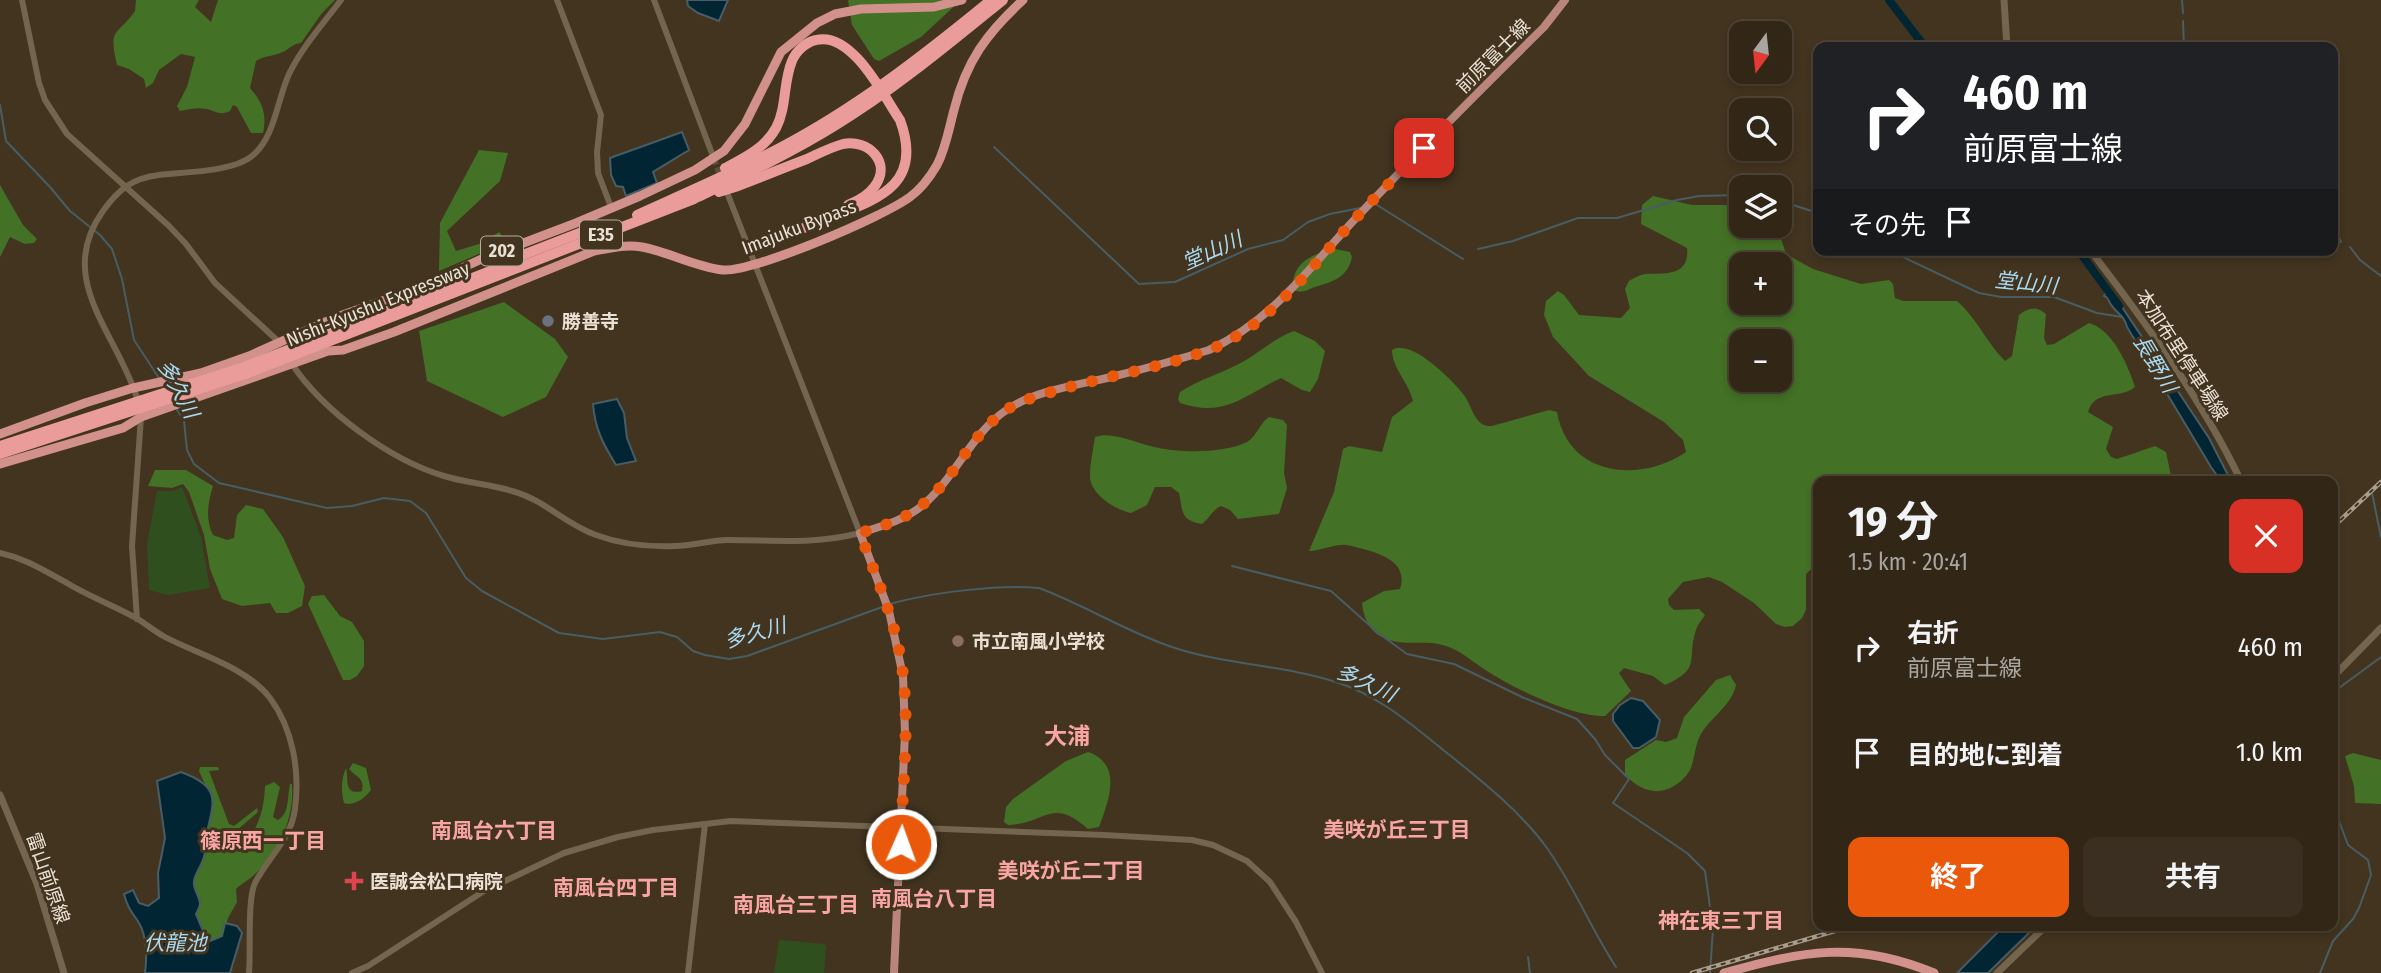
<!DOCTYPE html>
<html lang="ja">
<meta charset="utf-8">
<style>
body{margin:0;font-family:"Fira Sans Condensed","Noto Sans JP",sans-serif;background:#3a2f20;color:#f1f3f6;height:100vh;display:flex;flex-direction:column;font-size:26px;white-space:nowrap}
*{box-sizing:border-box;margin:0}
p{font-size:23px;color:#a8a5a1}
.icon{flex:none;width:38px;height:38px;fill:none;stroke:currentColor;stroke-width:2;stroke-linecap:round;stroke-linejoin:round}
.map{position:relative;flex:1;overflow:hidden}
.drawer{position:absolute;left:1813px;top:476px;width:525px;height:455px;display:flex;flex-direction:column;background:#322717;border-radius:14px;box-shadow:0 4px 10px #0003,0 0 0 2px #4d4436}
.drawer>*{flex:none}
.guide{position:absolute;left:1813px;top:42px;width:525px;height:214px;border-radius:14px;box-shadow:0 4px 10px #0003,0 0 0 2px #4d4436;background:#202124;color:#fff;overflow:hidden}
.needle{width:46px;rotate:195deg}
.fabs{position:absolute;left:1729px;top:21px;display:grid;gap:14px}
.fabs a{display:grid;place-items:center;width:63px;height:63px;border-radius:14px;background:#322717;box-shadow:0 4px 10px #0003,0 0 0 2px #4d4436;font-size:35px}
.pin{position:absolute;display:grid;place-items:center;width:60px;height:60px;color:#fff;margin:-30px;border-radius:14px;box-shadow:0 4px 10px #0006}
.me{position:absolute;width:77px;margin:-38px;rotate:2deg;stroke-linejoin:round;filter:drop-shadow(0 0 5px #0008)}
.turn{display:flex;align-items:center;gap:24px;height:147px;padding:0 35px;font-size:32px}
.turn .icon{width:91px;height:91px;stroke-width:2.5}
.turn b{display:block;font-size:49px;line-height:60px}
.then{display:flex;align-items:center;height:66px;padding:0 35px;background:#0003;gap:14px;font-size:26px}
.round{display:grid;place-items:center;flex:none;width:74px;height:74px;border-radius:14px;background:#3a2f20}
.head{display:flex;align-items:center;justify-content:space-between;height:119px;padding:0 35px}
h1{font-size:42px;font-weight:700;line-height:52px}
.button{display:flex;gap:14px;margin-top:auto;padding:14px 35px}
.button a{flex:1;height:80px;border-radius:14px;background:#ea580c;color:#fff;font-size:28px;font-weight:700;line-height:80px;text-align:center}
.button a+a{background:#3a2f20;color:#f1f3f6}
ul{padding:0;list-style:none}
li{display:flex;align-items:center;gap:21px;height:105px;padding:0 35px}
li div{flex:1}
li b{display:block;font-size:26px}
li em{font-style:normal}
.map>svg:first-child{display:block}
.green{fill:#304f1e}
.forest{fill:#437125;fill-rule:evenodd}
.water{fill:#022534;stroke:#485d64;stroke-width:2}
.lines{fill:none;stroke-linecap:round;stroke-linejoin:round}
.stream{stroke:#485d64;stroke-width:2}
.river{stroke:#022534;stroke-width:8}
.tertiary-tunnel{stroke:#5b4e3a;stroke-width:6;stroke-dasharray:6 3;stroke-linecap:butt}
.tertiary{stroke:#74654f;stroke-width:6}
.secondary{stroke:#74654f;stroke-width:7}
.primary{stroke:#ba867c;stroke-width:8}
.trunk{stroke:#d2918b;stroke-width:9}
.motorway{stroke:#e99c9a;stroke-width:10}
.rail-casing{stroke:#a99e8e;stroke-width:4.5}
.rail{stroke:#42341f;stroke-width:2;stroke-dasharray:5;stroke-linecap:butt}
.route{stroke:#ea580c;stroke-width:12;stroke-dasharray:0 21.6}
.worship-dot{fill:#6b7280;stroke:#42341f;stroke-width:2.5}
.education-dot{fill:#8d6e63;stroke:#42341f;stroke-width:2.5}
.health-dot{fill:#e0444e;stroke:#42341f;stroke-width:2.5}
.labels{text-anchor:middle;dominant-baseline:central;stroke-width:6;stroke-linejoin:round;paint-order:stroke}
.shield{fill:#42341f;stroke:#b8ad9e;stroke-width:2}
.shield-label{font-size:18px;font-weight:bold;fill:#eae1d5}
.street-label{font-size:19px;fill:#eae1d5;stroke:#42341f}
.poi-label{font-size:19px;font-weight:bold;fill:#eae1d5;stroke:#42341f;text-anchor:start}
.water-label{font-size:21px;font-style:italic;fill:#a9d9f1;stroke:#42341f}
.neighbourhood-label{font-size:21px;font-weight:bold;fill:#f9a5a4;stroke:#42341f}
.quarter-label{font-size:23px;font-weight:bold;fill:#f9a5a4;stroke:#42341f}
</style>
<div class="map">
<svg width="2381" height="973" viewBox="0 0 2381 973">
<rect width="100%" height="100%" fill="#42341f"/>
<g class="green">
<polygon points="182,487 201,537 210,588 168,595 149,590 147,544 157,491 173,491"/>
<polygon points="779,940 824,944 826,946 824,973 774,973"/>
</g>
<g class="forest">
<path d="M136 0H199L195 7 211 22 218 0H335L322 13 301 43C293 44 291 47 285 51 276 56 266 55 256 61L250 88C263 102 267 115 263 133H251L237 107 233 105 230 111C219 116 217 111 206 109 199 107 188 109 180 111L177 106 187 87 195 57 181 54 159 70 153 83 146 88 144 79 129 69 117 65C108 26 117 37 135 11Z"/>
<polygon points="848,0 961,0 921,37 879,61 874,59 852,25"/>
<polygon points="479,150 508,153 500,181 447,231 456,251 482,243 499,232 507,242 439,271 440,223"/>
<polygon points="0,185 23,225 37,239 34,243 25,244 10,237 0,257"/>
<path d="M1653 196 1692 205H1726L1741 208V226H1777L1786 254 1813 269 1861 284 1889 280 1893 284 1895 298 1903 301H1957C1977 318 1986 342 2005 361L2012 356 2019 315C2029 307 2036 306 2046 314L2044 338 2047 345 2054 344 2089 323C2113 330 2128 365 2135 387 2120 400 2095 388 2088 412L2113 427 2106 449 2111 457 2117 459 2155 446 2166 452 2172 481H1818V563L1806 574V610L1802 618 1793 626 1785 627 1776 624 1754 603 1722 582 1709 577 1683 582 1668 599 1669 605 1674 610 1699 609 1705 615C1702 620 1697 625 1696 630 1686 660 1703 668 1665 685L1653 676 1624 668 1619 673 1631 691 1605 716C1573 717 1515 689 1487 671 1474 663 1460 650 1446 646 1422 638 1401 649 1378 635 1368 628 1363 615 1362 603L1384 591 1400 589C1409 562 1380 553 1359 548 1354 547 1347 544 1342 545 1331 545 1320 551 1309 551L1334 492 1343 449 1349 446 1382 452 1392 417 1413 401C1409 383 1392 368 1392 350 1411 338 1452 380 1464 395 1470 403 1473 418 1482 424 1486 426 1488 426 1492 426L1549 410 1557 412C1568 476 1639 484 1686 452L1683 440 1664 422 1589 376 1553 337 1544 315 1546 301 1558 291 1564 295 1579 315 1621 318 1630 308 1625 289 1629 281C1634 278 1639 275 1645 274 1664 273 1690 277 1687 248L1641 224 1642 205ZM1741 264H1780V303H1741ZM1741 341H1780V380H1741Z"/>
<path d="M1335 249 1350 252 1352 257C1348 277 1333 282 1315 287 1306 290 1303 294 1293 290 1291 264 1310 254 1335 249Z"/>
<polygon points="504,302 555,339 568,357 546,397 503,417 427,381 419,331"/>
<path d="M1294 331 1315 341 1325 351 1318 379 1310 392 1302 390 1281 378C1243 396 1225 418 1180 403L1178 399 1180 392C1201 378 1224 373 1246 360 1261 351 1277 337 1294 331Z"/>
<path d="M1269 417 1283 420 1287 425 1284 473 1287 488 1279 514 1238 519 1230 510 1221 506C1213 509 1209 519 1202 524 1180 520 1183 512 1179 493L1171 487H1155L1147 505 1131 513C1116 510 1091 495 1090 477 1090 464 1093 450 1095 437 1113 430 1140 445 1159 448 1183 453 1225 453 1247 442 1257 436 1259 424 1269 417Z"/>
<path d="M155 470H186L213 486C208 502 205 519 213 535L227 540 234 538 237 515 246 505 263 509 283 537 305 586 302 606 288 613H276L270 603 242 606 222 599 210 569 204 535 189 492 183 484 172 488 148 486Z"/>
<polygon points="324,595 340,616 352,622 364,641 364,666 357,676 350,680 343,680 308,604 312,596"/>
<path d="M1730 675 1736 685C1732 703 1716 714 1705 728 1695 740 1696 754 1691 768 1689 773 1685 777 1681 781 1661 798 1642 792 1625 775V760L1656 740 1666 742 1677 738 1684 717 1716 680Z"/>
<path d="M1088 752C1123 764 1109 800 1099 827L1088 829C1051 796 1046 824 1008 825L1004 822 1006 807 1013 799 1066 761Z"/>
<polygon points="2353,753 2381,760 2381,804 2355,803 2354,786 2345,756"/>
<path d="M353 763 366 768 371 790C366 797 354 807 344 803 341 791 341 779 346 768 349 778 343 796 362 791 365 778 357 778 349 769Z"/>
<path d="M200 767H218L219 770 209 771 229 824 234 826 257 808 258 812 236 831 242 837 251 836C261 819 264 806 265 786L274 782 280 787 273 817 278 820C290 813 287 797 290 784H292C295 817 279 853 254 875 249 880 242 883 236 889L237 902 228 918 223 936 210 942 205 940 196 922 191 880 210 795 199 771Z"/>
</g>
<g class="water">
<polygon points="687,0 728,0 719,21 698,13 688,6"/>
<polygon points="682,132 689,150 653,172 657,183 626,196 623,187 616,186 611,175 610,158"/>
<path d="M2107 292 2111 297 2116 298 2209 438 2231 481H2221L2211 467 2127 327C2125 314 2110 310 2108 298L2104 296Z"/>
<path d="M617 399 624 413 627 438 636 461 616 465C603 444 595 429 593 404Z"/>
<polygon points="1631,698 1643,701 1660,720 1656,737 1639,748 1633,748 1613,721 1613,714 1620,705"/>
<path d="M181 772C222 787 214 801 206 836 204 841 206 847 205 852 204 861 198 869 195 877 191 888 199 894 200 903 200 907 198 910 196 914L206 938 210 941 222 936 225 923 237 926 242 933 230 973H145C147 958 147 936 139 923 132 912 127 907 124 894L133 890 139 903 148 906 159 898 158 873 165 838 157 781Z"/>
<polygon points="2004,926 2036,926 1988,973 1957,973"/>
</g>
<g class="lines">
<g class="stream">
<polyline points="2182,0 2183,13"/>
<polyline points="2183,21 2184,47"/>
<polyline points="0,105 6,141 50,187 70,211 100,235 112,249 122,279 134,340 159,378"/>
<polyline points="994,147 1139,284 1175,282 1248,249 1283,240 1308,222 1330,214 1360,208"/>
<polyline points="1780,201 1818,213"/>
<polyline points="1377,205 1463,259"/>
<polyline points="2333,224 2341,242"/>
<polyline points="2350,247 2360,260 2381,276"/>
<polyline points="1478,249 1513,241 1578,218 1617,218 1677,200 1699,196 1741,195"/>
<polyline points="1888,250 1979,293 2001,297 2054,297 2097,313 2122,317"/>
<polyline points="176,408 184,421 187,450 194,464 219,483 327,508 352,506 384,498 410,501 426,513 466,578 482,591 559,633 603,639 660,632 677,637 693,651 705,655 729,659 747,656 885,606"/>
<polyline points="2372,493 2381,537"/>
<polyline points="1232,566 1331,591 1377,632 1407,654 1454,664 1524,698 1577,719 1595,739 1605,755 1629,779 1613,803 1687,853 1705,871 1713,929 1710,973"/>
<path d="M890 604C928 593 1000 584 1039 588 1085 605 1128 633 1175 648 1227 665 1284 665 1336 682 1380 696 1412 725 1447 753 1482 781 1520 811 1547 848 1574 886 1591 929 1616 967"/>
<polyline points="2339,688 2381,657"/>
<polyline points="1528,957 1530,973"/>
<polyline points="2320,973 2333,941 2353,919 2359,908 2371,875 2368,860 2348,845 2335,810"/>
</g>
<g class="river">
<polyline points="1889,0 1925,47"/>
<polyline points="2078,250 2119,306"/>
</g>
<polyline class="tertiary-tunnel" points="714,159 722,180"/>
<g class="tertiary">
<polyline points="22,0 39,83 45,100 67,134 169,226 186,244 215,283 279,342"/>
<polyline points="557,0 601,115 597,152 598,173 611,207"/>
<polyline points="654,0 714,159"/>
<path d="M292 364C323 411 390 460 444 476 466 483 490 484 512 491 545 500 565 524 596 535 620 544 650 547 675 546 693 546 710 540 728 540 776 540 812 545 860 533L728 195"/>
<path d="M137 398C117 333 54 279 103 211 118 190 132 178 159 175 184 172 233 172 252 156 275 138 277 100 289 74 302 47 323 24 341 0"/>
<path d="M0 553C27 559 43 570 67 583 90 597 115 606 138 619 147 625 156 632 165 637 199 655 245 666 270 698 293 729 300 771 295 809 291 840 268 857 255 883 247 900 251 952 249 973"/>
<polyline points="137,619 132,546 141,417"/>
<polyline points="352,973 368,966 484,891 564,853 618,837 653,830 731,821 1104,835 1192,840 1213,845 1247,861 1270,882 1296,922 1322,973"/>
<polyline points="688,973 705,824"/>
</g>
<g class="secondary">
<polyline points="2004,0 2007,47"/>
<path d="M2090 250C2146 323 2201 398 2241 481"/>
<polyline points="2333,677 2381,628"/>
<polyline points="0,795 37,884 64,973"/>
<polyline points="1997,973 2046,926"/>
</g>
<path class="primary" d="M894 973 905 733 903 676 889 611 860 533C883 526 905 520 923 505 956 477 972 432 1008 409 1037 390 1078 385 1111 377 1144 369 1177 360 1209 350 1271 322 1310 267 1356 218 1417 153 1480 90 1544 27L1565 0"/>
<g class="trunk">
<polyline points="0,434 85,403 133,388 201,373 249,356 334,318 416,289 484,258 576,223 640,196 695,170 724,151 745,124 781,52 817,23 835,14 861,9 934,7 962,0"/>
<path d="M0 464 123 428 141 417 328 351 343 350 394 332 594 251C610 248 626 244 642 247 669 252 695 267 723 270 754 272 883 217 910 197 921 189 930 177 937 165 946 148 949 128 954 110 966 61 987 33 1023 0"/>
<path d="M1724 973C1804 951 1854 940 1934 973"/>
</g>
<g class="motorway">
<path d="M725 168C744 158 765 148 776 128 787 107 783 82 792 61 796 51 806 42 816 40 852 31 883 95 900 120 924 185 878 199 829 218 806 227 782 237 758 246H747"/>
<path d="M719 192 735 187C759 178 783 168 807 159 818 154 831 147 843 144 868 139 892 162 875 186 868 196 858 200 848 205"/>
<path d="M637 215C690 191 744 168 796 139 865 101 930 50 991 0"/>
<polyline points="506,265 523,255 590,229 599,230"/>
<polyline points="0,446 244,367 511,263"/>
<path d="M0 454 248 373 694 199C742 176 791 153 836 125 895 89 950 43 1003 0"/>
</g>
<g class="rail-casing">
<g id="rail">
<polyline points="2333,527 2381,482"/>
<polyline points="1692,973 1852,926"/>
</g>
</g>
<use href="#rail" class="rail"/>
</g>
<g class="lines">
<path class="route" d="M901 844C902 783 911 721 901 661 894 617 875 575 860 533 882 526 904 520 922 505 957 477 972 430 1011 407 1027 398 1048 393 1066 388 1113 375 1163 367 1209 350 1270 326 1311 267 1354 220 1377 195 1401 172 1424 148"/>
</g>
<circle class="worship-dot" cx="548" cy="321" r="7"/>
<circle class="education-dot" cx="958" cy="641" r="7"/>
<path class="health-dot" d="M350.5 870.5h7v7h7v7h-7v7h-7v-7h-7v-7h7z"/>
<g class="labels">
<g class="shield">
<rect x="580" y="220.5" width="42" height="29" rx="5"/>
<rect x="481" y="236.5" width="42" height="29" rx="5"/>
</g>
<g class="shield-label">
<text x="601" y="235">E35</text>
<text x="502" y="251">202</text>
</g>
<g class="street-label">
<text transform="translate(1493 56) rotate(-45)">前原富士線</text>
<text transform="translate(799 227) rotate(-21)">Imajuku Bypass</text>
<text transform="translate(378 304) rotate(-22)">Nishi-Kyushu Expressway</text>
<text transform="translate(2182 355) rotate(57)">本加布里停車場線</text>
<text transform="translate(48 878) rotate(71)">雷山前原線</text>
</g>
<g class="poi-label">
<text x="562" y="321">勝善寺</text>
<text x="972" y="641">市立南風小学校</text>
<text x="370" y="881">医誠会松口病院</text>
</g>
<g class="water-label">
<text transform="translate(1212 251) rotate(-24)">堂山川</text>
<text transform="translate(2026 283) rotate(6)">堂山川</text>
<text transform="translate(2155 364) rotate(59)">長野川</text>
<text transform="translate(178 389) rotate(62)">多久川</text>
<text transform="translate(755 633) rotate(-15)">多久川</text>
<text transform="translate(1366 683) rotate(24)">多久川</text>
<text x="175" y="943">伏龍池</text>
</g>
<g class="neighbourhood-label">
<text x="1397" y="830">美咲が丘三丁目</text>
<text x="494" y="831">南風台六丁目</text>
<text x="263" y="841">篠原西一丁目</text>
<text x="1071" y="871">美咲が丘二丁目</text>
<text x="616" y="888">南風台四丁目</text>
<text x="934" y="899">南風台八丁目</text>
<text x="796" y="905">南風台三丁目</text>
<text x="1721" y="921">神在東三丁目</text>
</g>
<g class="quarter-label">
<text x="1067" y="736">大浦</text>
</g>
</g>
</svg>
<div class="fabs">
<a><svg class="needle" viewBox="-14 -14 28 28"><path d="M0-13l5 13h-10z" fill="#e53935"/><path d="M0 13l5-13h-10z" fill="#a8a5a1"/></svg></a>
<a><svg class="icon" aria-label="search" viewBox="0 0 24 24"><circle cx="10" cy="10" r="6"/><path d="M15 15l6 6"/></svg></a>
<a><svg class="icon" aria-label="layers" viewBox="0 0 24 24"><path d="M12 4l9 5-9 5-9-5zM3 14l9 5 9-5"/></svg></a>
<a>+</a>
<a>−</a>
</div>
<div class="pin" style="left:1424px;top:148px;background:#d93025"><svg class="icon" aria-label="arrive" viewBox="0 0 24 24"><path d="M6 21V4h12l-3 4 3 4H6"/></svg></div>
<svg class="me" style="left:901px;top:844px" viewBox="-20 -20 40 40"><circle r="17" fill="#ea580c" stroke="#fff" stroke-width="3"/><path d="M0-11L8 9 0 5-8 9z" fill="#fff"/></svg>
<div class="guide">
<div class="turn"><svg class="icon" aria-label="right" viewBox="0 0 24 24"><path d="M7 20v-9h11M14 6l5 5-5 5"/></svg><div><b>460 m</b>前原富士線</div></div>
<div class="then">その先<svg class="icon" aria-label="arrive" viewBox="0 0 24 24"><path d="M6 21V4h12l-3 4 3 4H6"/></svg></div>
</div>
<section class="drawer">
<div class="head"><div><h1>19 分</h1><p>1.5 km · 20:41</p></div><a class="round" style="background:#d93025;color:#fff"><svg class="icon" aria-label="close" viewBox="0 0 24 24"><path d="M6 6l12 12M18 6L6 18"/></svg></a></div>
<ul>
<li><svg class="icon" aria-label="right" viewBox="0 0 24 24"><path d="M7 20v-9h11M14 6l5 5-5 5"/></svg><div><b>右折</b><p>前原富士線</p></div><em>460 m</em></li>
<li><svg class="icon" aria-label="arrive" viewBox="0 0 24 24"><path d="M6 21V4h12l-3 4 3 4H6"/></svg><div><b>目的地に到着</b></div><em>1.0 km</em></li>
</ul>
<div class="button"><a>終了</a><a>共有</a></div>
</section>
</div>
